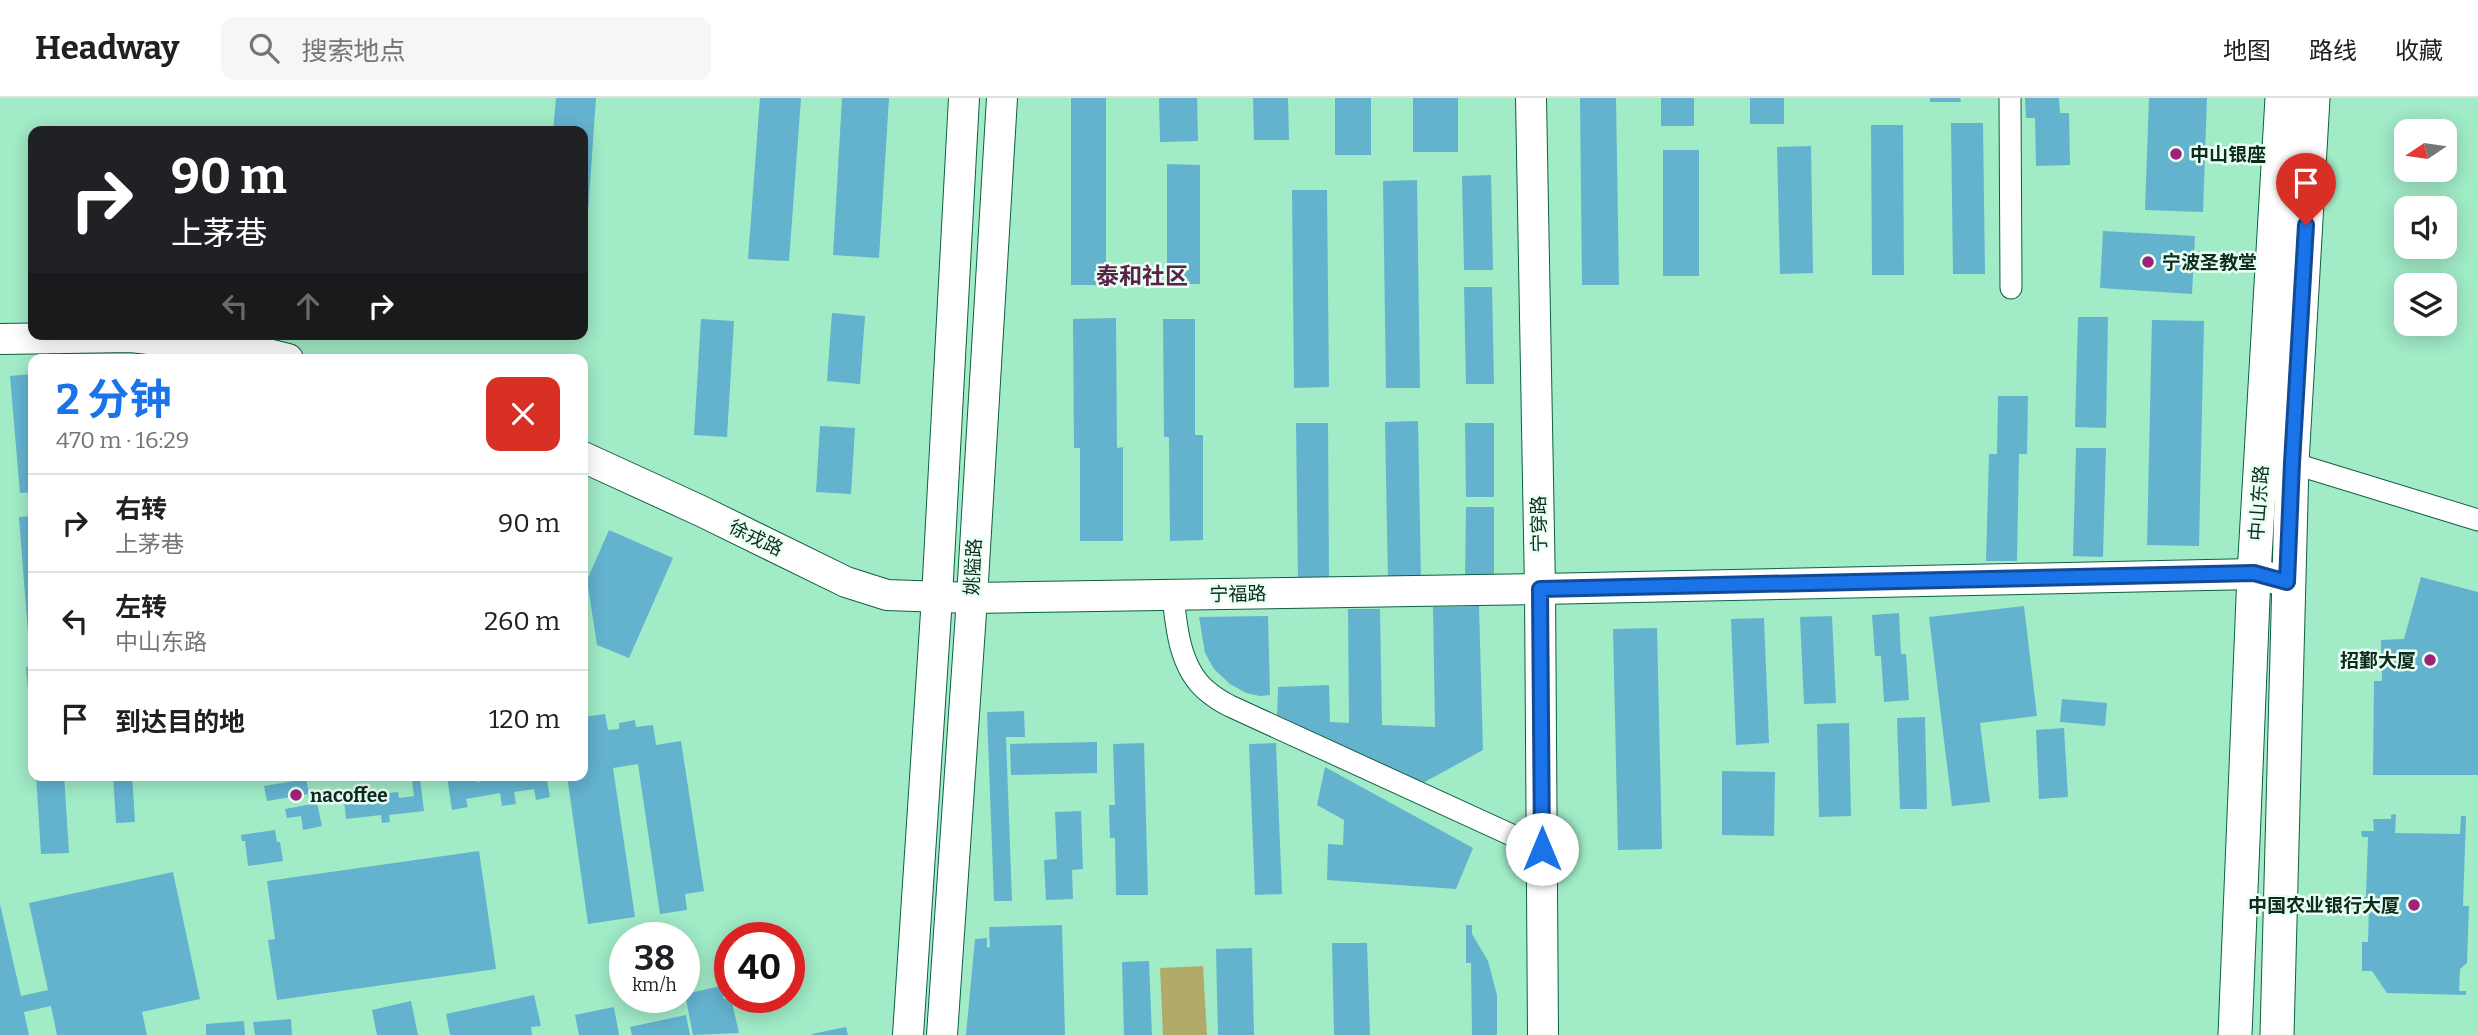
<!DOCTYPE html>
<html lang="zh">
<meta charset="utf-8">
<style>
body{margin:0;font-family:Bitter,"Noto Sans SC",serif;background:#f6f6f6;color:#202124;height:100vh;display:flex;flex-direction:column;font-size:26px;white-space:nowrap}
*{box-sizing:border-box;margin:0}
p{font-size:23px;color:#757577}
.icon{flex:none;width:38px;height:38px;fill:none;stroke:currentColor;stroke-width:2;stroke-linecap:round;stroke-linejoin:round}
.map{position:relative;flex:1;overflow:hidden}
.details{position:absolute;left:28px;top:256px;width:560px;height:427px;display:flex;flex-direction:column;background:#fff;border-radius:14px;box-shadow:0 4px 18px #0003}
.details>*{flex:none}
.banner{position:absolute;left:28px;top:28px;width:560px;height:214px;border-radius:14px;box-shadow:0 4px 18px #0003;background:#202124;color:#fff;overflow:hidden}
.needle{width:46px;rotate:257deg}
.tools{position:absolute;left:2394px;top:21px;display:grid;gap:14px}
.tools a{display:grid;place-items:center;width:63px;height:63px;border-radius:14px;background:#fff;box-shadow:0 4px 18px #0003;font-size:35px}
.speed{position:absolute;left:609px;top:824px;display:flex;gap:14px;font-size:35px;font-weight:700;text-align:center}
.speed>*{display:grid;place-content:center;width:91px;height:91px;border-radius:50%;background:#fff;box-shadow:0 4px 18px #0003;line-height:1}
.speed small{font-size:18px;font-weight:400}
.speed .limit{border:10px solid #d22;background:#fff;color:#111}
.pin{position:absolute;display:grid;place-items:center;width:60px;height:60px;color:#fff;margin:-72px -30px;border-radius:50% 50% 50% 0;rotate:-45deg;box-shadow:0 0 7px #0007}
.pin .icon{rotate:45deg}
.me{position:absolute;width:77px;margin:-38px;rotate:0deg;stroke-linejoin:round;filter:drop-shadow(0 0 5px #0008)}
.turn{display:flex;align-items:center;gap:24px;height:147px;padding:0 28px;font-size:32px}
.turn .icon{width:91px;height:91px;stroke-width:2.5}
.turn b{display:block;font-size:49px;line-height:60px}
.lanes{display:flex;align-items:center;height:66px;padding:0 28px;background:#0003;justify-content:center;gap:35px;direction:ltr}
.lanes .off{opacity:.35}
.round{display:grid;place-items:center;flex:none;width:74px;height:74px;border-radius:14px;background:#f6f6f6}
.head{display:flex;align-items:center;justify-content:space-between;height:119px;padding:0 28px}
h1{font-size:42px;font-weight:700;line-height:52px;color:#1a73e8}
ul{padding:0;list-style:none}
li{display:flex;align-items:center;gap:21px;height:98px;padding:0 28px;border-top:2px solid #e0e0e0}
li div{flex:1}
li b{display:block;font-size:26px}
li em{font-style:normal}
header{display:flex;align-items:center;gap:42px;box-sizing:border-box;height:98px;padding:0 35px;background:#fff;border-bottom:2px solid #e0e0e0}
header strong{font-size:33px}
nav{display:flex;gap:38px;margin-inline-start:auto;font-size:24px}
.search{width:490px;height:63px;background:#f6f6f6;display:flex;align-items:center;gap:18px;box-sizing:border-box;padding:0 24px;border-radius:14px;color:#757577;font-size:26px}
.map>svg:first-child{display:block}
.green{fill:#b1aa69}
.building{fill:#63b3cf}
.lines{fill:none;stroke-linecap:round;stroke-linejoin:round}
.street-casing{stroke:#0e6043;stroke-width:23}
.secondary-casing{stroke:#0e6043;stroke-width:32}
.primary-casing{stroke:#0e6043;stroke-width:35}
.street{stroke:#fff;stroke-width:21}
.secondary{stroke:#fff;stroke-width:30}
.primary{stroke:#fff;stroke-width:33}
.route-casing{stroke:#114b97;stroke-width:18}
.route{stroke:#1a73e8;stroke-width:12}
.poi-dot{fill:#9d2279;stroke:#e9fff3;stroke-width:2.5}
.labels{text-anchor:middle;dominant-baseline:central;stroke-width:5;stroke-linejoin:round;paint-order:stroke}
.poi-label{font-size:19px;font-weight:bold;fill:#0d2c1f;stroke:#e9fff3;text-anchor:start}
.street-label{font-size:19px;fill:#0d2c1f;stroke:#e9fff3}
.quarter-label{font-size:23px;font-weight:bold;fill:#5c2148;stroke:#e9fff3}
</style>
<header>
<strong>Headway</strong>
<div class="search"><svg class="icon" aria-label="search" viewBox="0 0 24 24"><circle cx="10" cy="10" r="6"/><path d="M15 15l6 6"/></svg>搜索地点</div>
<nav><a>地图</a><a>路线</a><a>收藏</a></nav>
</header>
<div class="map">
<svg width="2478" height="937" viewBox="0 0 2478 937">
<rect width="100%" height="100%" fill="#a1ebc7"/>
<polygon class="green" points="1203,868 1207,937 1163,937 1160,870"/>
<g class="building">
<polygon points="556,0 596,0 585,157 583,157 583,33 553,33"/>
<polygon points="760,0 801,0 789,163 748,161"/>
<polygon points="842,0 889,0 879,160 833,157"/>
<rect x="1071" y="0" width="35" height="187"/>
<polygon points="1159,0 1197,0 1198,43 1160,44"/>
<polygon points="1253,0 1288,0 1289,42 1254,42"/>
<rect x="1335" y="0" width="36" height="57"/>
<rect x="1413" y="0" width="45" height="54"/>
<polygon points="1580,0 1616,0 1619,187 1582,187"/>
<rect x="1661" y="0" width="33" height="28"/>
<rect x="1750" y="0" width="34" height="26"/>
<polygon points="1930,0 1960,0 1961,4 1930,4"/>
<polygon points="2025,0 2059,0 2060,15 2069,15 2070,67 2036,68 2035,20 2026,20"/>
<polygon points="2149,0 2207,0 2203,114 2145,112"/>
<polygon points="1951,25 1983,25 1985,176 1953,176"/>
<polygon points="1871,27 1903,27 1904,177 1872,177"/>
<polygon points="1811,48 1813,175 1780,176 1777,49"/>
<rect x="1663" y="52" width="36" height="126"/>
<polygon points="1167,66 1200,67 1200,186 1167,186"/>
<polygon points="1491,77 1493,172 1464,172 1462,78"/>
<polygon points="1417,82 1420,290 1386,290 1383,83"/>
<polygon points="1292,92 1327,92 1329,289 1294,290"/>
<polygon points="2103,133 2195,138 2192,196 2100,190"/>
<polygon points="1464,189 1492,189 1494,286 1466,286"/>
<polygon points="832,215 865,218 860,286 827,283"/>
<polygon points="2078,219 2108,219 2106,330 2075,329"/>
<polygon points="1116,220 1117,350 1123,349 1123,443 1080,443 1080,350 1074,350 1073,221"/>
<polygon points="701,221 734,223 727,339 694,337"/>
<polygon points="1163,221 1195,221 1195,337 1203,337 1203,442 1170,443 1169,339 1164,339"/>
<polygon points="2152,222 2204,223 2199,448 2147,447"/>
<polygon points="33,276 33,394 20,395 10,278"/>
<polygon points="1998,298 2028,298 2027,356 2019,356 2017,463 1986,463 1989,356 1997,356"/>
<polygon points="1418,323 1421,482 1388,483 1385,324"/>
<polygon points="1296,325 1328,325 1329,481 1298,481"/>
<polygon points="1465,325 1494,325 1494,399 1466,399"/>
<polygon points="820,328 855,330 851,396 816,394"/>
<polygon points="2076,350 2106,350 2103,459 2073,458"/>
<polygon points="1466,409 1494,409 1494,482 1465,483"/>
<polygon points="33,418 33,535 28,535 19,419"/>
<polygon points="609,432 673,460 629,560 597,547 587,482"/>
<polygon points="2421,479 2478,494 2478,677 2373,677 2374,583 2382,583 2381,542 2404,541"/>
<polygon points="1479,508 1483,652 1423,685 1277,618 1278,589 1329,587 1330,624 1349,625 1348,511 1380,511 1382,627 1435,629 1433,509"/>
<polygon points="2024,508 2037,618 1980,625 1990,704 1952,708 1929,519"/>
<polygon points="1899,515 1901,556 1906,556 1909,602 1884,604 1881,558 1875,558 1872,517"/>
<polygon points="1268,518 1270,597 1260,598 1246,595 1230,586 1214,571 1205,555 1199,519"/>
<polygon points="1832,518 1836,605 1804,606 1800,519"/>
<polygon points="1764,520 1769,645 1736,647 1731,521"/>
<polygon points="1657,530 1662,751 1618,752 1613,531"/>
<polygon points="26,569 33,569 33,630 31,630"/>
<polygon points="2062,601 2107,605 2105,628 2060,624"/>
<polygon points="1024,613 1025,639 1006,639 1012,803 994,803 987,614"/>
<polygon points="605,616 608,632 619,631 619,625 635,622 636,629 653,627 656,647 681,643 704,793 685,796 687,812 660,816 638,666 613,670 635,819 588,826 567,677 583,677 583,619"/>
<polygon points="1925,619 1927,711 1900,711 1897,620"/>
<polygon points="1849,625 1851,718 1819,719 1817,626"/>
<polygon points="2064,630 2068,699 2039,701 2036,632"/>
<polygon points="1097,644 1097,675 1011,677 1010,646"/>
<polygon points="1144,645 1148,797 1116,797 1115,740 1110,740 1109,707 1115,707 1113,646"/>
<polygon points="1276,645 1282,796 1255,797 1249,646"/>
<polygon points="1325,669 1473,750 1456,791 1327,782 1328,746 1343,747 1344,722 1317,707"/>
<polygon points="1722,673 1775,674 1774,738 1722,737"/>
<polygon points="36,677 64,677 69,755 41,756"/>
<polygon points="113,677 132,677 135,724 116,725"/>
<polygon points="299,677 313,677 306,680 309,696 267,703 264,688 300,682"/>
<polygon points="461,677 462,681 475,679 476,684 496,681 495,677 553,677 553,681 547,683 550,699 536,702 534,691 514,694 516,706 502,708 500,695 466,701 468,709 452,712 447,679"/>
<polygon points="420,681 424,713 389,717 390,724 382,725 381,717 346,721 343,692 360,690 362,698 398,694 399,700 414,698 412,682"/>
<polygon points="317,705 322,728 303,732 301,718 287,720 285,711"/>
<polygon points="1081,713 1083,771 1072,772 1073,801 1046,802 1044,762 1057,761 1055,714"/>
<polygon points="2396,716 2395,735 2460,736 2461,718 2466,718 2463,808 2469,808 2467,865 2460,871 2459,893 2466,893 2466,897 2387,895 2372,873 2362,873 2362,844 2368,844 2369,807 2360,806 2360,799 2366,799 2368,739 2362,739 2361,733 2374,733 2373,721 2391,721 2391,717"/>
<polygon points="275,732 277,744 280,744 283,763 248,768 245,743 242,743 241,737"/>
<polygon points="479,753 496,871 277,902 268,842 275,841 267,783"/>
<polygon points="173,774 200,901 142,914 147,937 57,937 51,908 24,914 29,937 0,937 0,806 21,898 48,892 29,805"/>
<polygon points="1062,827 1065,937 966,937 975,841 987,840 987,850 990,849 989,829"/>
<polygon points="1466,827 1472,827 1472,836 1488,863 1497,897 1497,937 1472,937 1471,865 1466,865"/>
<polygon points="1332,845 1367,845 1370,937 1334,937"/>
<polygon points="1252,850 1254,937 1218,937 1216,851"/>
<polygon points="1149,863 1152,937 1124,937 1122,864"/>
<polygon points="721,888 724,901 731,900 739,935 693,937 685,896"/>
<polygon points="534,897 541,928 531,929 532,937 450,937 446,916"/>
<polygon points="411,903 418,937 377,937 372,912"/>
<polygon points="614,909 619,937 579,937 575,917"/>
<polygon points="686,917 690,937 632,937 630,929"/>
<polygon points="291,921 292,937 255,937 253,924"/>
<polygon points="244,923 245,937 206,937 206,926"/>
<polygon points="846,929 848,937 812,937 812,936"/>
</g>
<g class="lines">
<g class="street-casing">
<g id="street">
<polyline points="2010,0 2011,190"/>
<polyline points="2292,365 2478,422"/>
<path d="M1173 497C1176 529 1180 571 1207 593 1214 599 1222 604 1230 608L1542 751"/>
</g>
</g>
<g class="secondary-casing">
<g id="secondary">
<polyline points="1531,0 1540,491 1543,937"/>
<polyline points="0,241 131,239 256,253 288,261"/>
<polyline points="583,359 701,413 846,484 887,497 972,500 1540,491 2254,476 2277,481"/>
<polyline points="908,937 937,499 964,0"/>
<polyline points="942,937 972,500 1002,0"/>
</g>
</g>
<g class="primary-casing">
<g id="primary">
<polyline points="2235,937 2254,476 2282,0"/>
<polyline points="2277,937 2292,365 2313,0"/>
</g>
</g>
<use href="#street" class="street"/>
<use href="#secondary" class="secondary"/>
<use href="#primary" class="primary"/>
</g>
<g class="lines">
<g class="route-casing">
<polyline id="route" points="1542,751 1540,491 2254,475 2287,484 2292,365 2306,127"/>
</g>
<use href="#route" class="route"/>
</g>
<g class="poi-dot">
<circle cx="2176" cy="56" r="7"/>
<circle cx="2148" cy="164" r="7"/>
<circle cx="2430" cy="562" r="7"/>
<circle cx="296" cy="697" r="7"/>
<circle cx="2414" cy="807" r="7"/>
</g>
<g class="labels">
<g class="poi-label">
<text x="2190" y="56">中山银座</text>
<text x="2162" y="164">宁波圣教堂</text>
<text x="2416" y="562" text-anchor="end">招鄞大厦</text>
<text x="310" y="697">nacoffee</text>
<text x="2400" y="807" text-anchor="end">中国农业银行大厦</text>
</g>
<g class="street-label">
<text transform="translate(2259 405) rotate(-86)">中山东路</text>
<text transform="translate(1539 426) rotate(-91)">宁穿路</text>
<text transform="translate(756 440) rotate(26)">徐戎路</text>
<text transform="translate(973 469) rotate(-87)">姚隘路</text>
<text transform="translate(1238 496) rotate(-1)">宁福路</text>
</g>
<g class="quarter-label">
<text x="1142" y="178">泰和社区</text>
</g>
</g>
</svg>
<div class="tools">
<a><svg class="needle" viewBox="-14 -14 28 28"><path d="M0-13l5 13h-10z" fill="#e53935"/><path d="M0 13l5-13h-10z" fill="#757577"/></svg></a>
<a><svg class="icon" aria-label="sound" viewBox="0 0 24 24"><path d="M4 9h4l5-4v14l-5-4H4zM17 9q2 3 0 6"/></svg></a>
<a><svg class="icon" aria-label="layers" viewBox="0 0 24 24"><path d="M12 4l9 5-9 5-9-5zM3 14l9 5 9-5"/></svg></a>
</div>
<div class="speed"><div>38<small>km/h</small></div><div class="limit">40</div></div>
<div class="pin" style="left:2306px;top:127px;background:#d93025"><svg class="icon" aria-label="arrive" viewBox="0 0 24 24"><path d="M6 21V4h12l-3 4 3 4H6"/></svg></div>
<svg class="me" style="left:1542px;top:751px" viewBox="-20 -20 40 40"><circle r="19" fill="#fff"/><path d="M0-13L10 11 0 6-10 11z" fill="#1a73e8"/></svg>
<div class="banner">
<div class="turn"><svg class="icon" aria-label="right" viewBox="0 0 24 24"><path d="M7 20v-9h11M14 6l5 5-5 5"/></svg><div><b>90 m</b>上茅巷</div></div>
<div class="lanes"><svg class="icon off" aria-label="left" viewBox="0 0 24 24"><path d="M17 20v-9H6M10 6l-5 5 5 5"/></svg><svg class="icon off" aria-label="ahead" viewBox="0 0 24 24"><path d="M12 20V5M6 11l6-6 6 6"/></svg><svg class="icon" aria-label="right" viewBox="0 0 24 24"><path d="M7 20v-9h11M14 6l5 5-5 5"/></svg></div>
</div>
<section class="details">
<div class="head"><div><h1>2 分钟</h1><p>470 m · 16:29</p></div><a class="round" style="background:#d93025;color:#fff"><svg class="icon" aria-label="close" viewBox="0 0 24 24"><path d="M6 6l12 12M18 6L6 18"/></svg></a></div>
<ul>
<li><svg class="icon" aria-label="right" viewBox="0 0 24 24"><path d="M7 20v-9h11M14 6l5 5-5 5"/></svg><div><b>右转</b><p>上茅巷</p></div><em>90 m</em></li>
<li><svg class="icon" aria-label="left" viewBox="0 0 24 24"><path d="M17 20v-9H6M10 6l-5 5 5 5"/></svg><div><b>左转</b><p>中山东路</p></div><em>260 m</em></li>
<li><svg class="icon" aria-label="arrive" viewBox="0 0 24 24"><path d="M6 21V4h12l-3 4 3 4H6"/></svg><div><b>到达目的地</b></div><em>120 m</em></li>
</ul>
</section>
</div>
